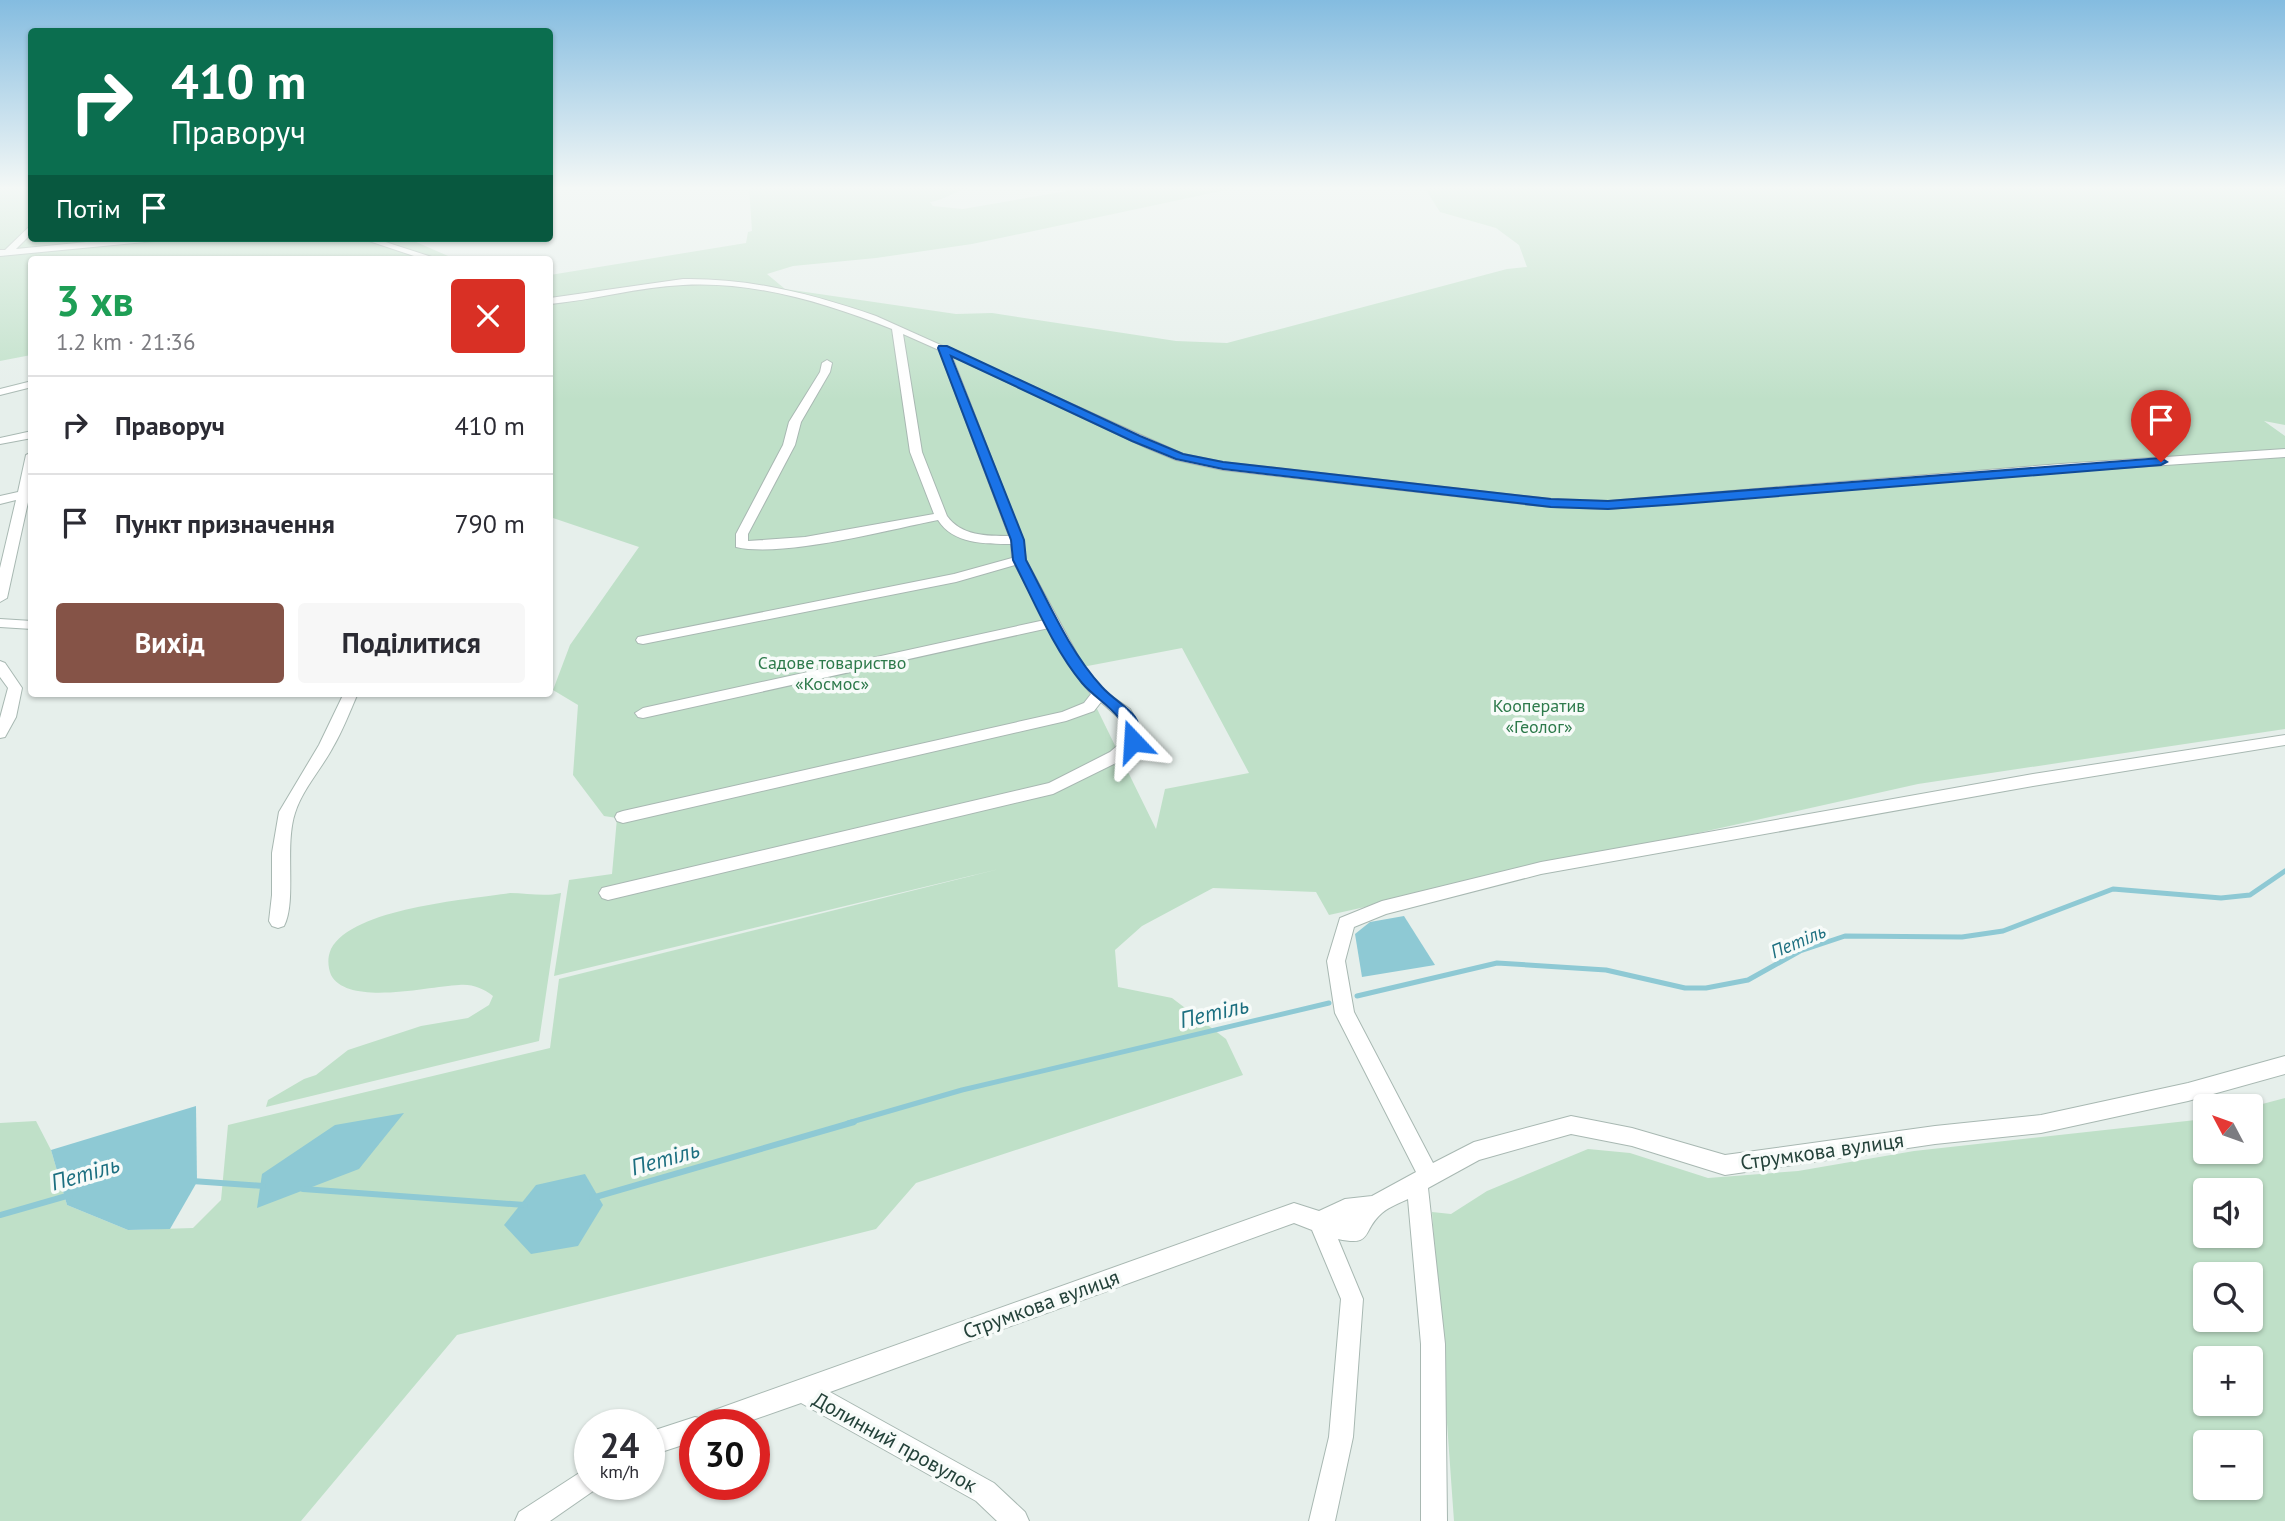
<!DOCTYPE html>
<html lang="uk">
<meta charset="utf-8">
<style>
body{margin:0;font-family:"PT Sans",sans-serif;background:#f7f7f7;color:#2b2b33;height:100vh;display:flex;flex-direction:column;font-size:26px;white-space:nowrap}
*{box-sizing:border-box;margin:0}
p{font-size:23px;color:#7c7c81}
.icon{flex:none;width:38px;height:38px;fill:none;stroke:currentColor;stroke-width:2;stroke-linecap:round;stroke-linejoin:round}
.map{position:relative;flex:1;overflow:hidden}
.sheet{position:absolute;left:28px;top:256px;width:525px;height:441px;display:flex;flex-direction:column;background:#fff;border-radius:7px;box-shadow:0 2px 5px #0004}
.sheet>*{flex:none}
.hud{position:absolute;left:28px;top:28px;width:525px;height:214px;border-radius:7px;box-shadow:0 2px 5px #0004;background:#0b6e4f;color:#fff;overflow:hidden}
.needle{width:46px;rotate:311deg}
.controls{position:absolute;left:2193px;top:1094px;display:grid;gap:14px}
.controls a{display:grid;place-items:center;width:70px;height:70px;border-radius:7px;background:#fff;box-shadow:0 2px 5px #0004;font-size:35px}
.speed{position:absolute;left:574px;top:1409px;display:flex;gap:14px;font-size:35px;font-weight:700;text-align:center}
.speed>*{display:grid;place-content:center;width:91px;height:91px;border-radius:50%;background:#fff;box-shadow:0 2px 5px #0004;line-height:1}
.speed small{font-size:18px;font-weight:400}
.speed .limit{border:10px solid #d22;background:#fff;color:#111}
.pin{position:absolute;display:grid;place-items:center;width:60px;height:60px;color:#fff;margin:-72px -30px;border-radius:50% 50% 50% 0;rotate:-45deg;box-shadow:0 0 7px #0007}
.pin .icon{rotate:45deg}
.me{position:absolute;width:77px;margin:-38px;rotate:340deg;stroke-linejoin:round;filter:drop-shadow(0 0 5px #0008)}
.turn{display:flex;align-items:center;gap:24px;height:147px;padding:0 28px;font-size:32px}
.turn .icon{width:91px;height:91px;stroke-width:2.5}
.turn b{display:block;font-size:49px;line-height:60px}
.then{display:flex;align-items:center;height:66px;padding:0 28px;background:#0003;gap:14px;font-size:26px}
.round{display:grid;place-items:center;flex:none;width:74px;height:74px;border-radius:7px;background:#f7f7f7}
.head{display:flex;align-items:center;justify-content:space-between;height:119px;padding:0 28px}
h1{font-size:42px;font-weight:700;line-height:52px;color:#1e9e55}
.primary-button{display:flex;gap:14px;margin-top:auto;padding:14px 28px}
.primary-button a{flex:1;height:80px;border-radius:7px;background:#855347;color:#fff;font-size:28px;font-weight:700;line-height:80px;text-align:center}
.primary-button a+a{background:#f7f7f7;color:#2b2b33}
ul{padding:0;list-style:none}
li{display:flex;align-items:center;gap:21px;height:98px;padding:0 28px;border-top:2px solid #e1e1e2}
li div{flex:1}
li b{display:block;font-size:26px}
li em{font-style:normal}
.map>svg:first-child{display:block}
.green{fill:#bfe0c8;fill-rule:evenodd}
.water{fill:#8ec9d4}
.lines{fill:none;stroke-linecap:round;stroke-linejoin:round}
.stream-far1{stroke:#8ec9d4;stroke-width:5}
.stream{stroke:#8ec9d4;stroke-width:6}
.minor-casing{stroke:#a8b8b2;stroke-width:2}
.minor{fill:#fff;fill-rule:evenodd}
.route{fill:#1a73e8;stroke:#114b97;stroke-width:2}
.labels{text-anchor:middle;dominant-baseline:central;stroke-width:7;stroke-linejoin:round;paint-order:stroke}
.park-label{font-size:18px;fill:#2d7a4b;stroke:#f7fbf9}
.water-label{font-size:19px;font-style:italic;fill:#1c6f80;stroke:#f7fbf9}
.near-street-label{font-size:21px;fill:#24423a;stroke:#f7fbf9}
.near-water-label{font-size:23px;font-style:italic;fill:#1c6f80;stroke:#f7fbf9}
</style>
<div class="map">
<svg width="2285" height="1521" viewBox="0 0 2285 1521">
<rect width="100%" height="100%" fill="#e6efeb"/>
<g class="green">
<polygon points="0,187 31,187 32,238 407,238 455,259 32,259 31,355 0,361"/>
<path d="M749 187H972C956 190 945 200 930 202L933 206 963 209 1090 187H1240L972 244 876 258 793 266 767 274 785 289 956 314 992 313 1176 341 1227 343 1507 269 1527 267 1519 245 1496 228 1440 212 1426 190 1433 187H2285V425L2264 421 2285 436V729L1918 784 1329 915 1316 892 1213 888 1142 926 1115 950 1118 987 1172 998 1226 1039 1243 1075 916 1183 876 1229 457 1335 301 1521H0V1123L36 1121 51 1150 67 1205 128 1230 193 1228 221 1200 228 1125 550 1048 559 979 999 869 554 976 569 880 612 874 617 818 604 816 573 775 578 705 553 690 570 645 639 547 550 517V275L746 243 748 232 752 231ZM1182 648 1249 773 1165 789 1156 829 1077 668Z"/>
<path d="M510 893C527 893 545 897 561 893L539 1041 266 1107 268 1100 304 1079 316 1075 348 1050 421 1026 468 1018 489 1005 493 996C482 988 473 984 459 985 430 986 348 1007 331 975 328 967 327 958 331 949 353 908 466 900 510 893Z"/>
<path d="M2285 1098V1521H1454L1432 1212 1451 1214 1487 1191 1588 1149 1630 1153 1708 1178 1798 1171 1914 1151 2205 1119V1152H2250L2251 1107ZM2205 1190H2250V1236H2205ZM2205 1274H2250V1320H2205ZM2205 1358H2250V1404H2205ZM2205 1442H2250V1488H2205Z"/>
</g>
<g class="water">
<polygon points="1404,916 1435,965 1362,977 1355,934 1370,922"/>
<polygon points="196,1106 197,1182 170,1229 128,1230 67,1205 51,1150"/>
<polygon points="404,1113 359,1169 257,1208 262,1174 335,1125"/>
<polygon points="585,1174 603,1205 578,1246 531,1254 504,1225 536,1185"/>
</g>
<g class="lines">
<g class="stream-far1">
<polyline points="1357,996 1497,963 1606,970 1685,988 1706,988 1748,980 1800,951 1845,936 1962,937 2003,931 2113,889 2221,898 2250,895 2285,871"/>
<polyline points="848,1123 962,1090 1329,1003"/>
</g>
<g class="stream">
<polyline points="192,1181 263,1186"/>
<polyline points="303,1189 525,1205"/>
<polyline points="592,1198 854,1122"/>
<polyline points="0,1215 70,1195"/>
</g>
<g class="minor-casing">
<g id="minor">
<polygon points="32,224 32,233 16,249 127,238 159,238 155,241 0,256 0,250 5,250"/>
<polygon points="360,238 373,238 438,259 423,259"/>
<path d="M683 279C750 278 813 294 876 316L1183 454 1223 462 1551 499 1608 501 2061 464 2285 449V457L2061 472 1608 509 1551 507 1223 470 1176 460 1147 448 952 356 1023 540 1026 560 1083 665 1104 691 1130 709 1139 725 1141 741 1122 760 1053 794 608 900 602 898 599 893 602 888 1049 783 1110 752 1125 739 1121 720 1101 702 1094 711 1066 721 623 823 617 821 615 817 617 813 623 811 1062 712 1084 703 1091 694 1070 667 1049 628 643 718 638 717 635 713 643 708 1045 620 1015 565 956 582 643 644 638 643 636 640 638 637 643 636 954 574 1012 558 1011 544C985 544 953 544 938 520 887 530 783 558 736 547V534L783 445 789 422 820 372 822 363 827 360 832 363 830 372 801 422 795 445 748 534V541L805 537 934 514 910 452 892 329C826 303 755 281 683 285 638 287 594 300 550 304V298ZM903 334 939 350 1009 536C987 536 961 536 947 516L922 452Z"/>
<polygon points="32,381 32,387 0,395 0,389"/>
<polygon points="32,431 32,438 0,444 0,438"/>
<polygon points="32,452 32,484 7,598 0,602 0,568 16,500 0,504 0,496 18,492 26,455"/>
<polygon points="0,619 32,621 32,629 0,627"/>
<polygon points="0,661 5,663 22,688 16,717 5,737 0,738 0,718 8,688 0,677"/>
<path d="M344 693H358C350 711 343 730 333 747 322 768 302 790 295 813 284 846 297 901 284 926L278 928 272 926 269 921 272 895V853L279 812 319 745Z"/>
<path d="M2285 735V745L2033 786 1541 874 1386 914 1354 927 1345 961 1354 1012 1433 1163 1474 1142 1571 1116 1632 1128 1725 1155 1935 1126 2041 1115 2188 1083 2285 1056V1074L2188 1101 2041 1133 1935 1144 1725 1175 1632 1146 1571 1134 1479 1160 1428 1188 1445 1344 1447 1521H1421V1344L1408 1199C1400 1203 1389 1207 1382 1213 1361 1231 1374 1247 1338 1239L1363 1299 1353 1437 1335 1521H1309L1329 1437 1341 1299 1312 1230 1294 1223 830 1392 994 1483 1025 1512 1029 1521H997L976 1501 801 1403 741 1424H695V1441L649 1456V1432L695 1417 699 1418 709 1412 1294 1203 1319 1211 1345 1199 1372 1196 1416 1172 1335 1013 1327 961 1340 918 1382 901 1541 862 2033 774Z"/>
<polygon points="590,1466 590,1484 600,1484 599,1487 550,1521 515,1521 519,1512"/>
</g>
</g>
<use href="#minor" class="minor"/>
</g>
<linearGradient id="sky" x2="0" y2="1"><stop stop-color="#84bce0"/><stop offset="0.47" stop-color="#f4f8f6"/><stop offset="1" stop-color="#f4f8f6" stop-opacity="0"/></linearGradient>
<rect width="2285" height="400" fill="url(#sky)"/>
<path class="route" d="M939 346H947L1140 436 1183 454 1223 462 1551 499 1608 501 2161 458 2167 462 2161 465 1681 504 1608 509 1551 507 1223 469 1176 459 1132 441 951 356 1024 540 1026 560C1049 603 1069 651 1102 687 1120 707 1142 710 1141 741L1133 746 1126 741C1127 713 1099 703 1082 683 1053 648 1034 601 1013 560L1011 540 938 348Z"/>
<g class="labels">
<g class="park-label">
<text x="832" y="662">Садове товариство<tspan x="832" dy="21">«Космос»</tspan></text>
<text x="1539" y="705">Кооператив<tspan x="1539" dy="21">«Геолог»</tspan></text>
</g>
<g class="water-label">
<text transform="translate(1798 941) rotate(-23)">Петіль</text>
</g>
<g class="near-street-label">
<text transform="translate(1822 1151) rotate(-8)">Струмкова вулиця</text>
<text transform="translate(1041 1304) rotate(-20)">Струмкова вулиця</text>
<text transform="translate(895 1442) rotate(29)">Долинний провулок</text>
</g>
<g class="near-water-label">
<text transform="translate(1214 1012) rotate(-13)">Петіль</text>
<text transform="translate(665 1158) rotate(-16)">Петіль</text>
<text transform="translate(85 1173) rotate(-16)">Петіль</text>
</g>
</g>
</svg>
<div class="controls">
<a><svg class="needle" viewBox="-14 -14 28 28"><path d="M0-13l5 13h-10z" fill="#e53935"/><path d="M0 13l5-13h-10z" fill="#7c7c81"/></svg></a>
<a><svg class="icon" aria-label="sound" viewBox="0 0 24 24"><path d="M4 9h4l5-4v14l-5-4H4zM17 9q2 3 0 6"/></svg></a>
<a><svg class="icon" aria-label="search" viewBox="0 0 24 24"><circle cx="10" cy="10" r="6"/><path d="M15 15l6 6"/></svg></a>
<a>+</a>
<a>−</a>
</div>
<div class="speed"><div>24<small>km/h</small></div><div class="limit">30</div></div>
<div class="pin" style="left:2161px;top:462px;background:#d93025"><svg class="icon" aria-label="arrive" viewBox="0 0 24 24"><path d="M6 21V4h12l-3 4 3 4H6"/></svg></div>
<svg class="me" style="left:1133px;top:741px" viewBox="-20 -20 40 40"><path d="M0-17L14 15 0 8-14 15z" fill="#1a73e8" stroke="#fff" stroke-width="4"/></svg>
<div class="hud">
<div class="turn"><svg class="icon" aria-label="right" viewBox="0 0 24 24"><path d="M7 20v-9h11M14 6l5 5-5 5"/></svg><div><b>410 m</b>Праворуч</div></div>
<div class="then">Потім<svg class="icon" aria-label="arrive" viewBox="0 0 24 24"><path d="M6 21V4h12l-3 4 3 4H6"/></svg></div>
</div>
<section class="sheet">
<div class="head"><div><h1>3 хв</h1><p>1.2 km · 21:36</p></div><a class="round" style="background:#d93025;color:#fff"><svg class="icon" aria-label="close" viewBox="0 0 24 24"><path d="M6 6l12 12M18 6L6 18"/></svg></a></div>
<ul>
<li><svg class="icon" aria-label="right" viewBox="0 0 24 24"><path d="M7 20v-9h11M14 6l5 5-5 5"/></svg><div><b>Праворуч</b></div><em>410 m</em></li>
<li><svg class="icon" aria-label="arrive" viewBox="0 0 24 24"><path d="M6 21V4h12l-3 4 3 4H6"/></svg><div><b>Пункт призначення</b></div><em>790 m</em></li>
</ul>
<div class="primary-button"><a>Вихід</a><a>Поділитися</a></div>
</section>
</div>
